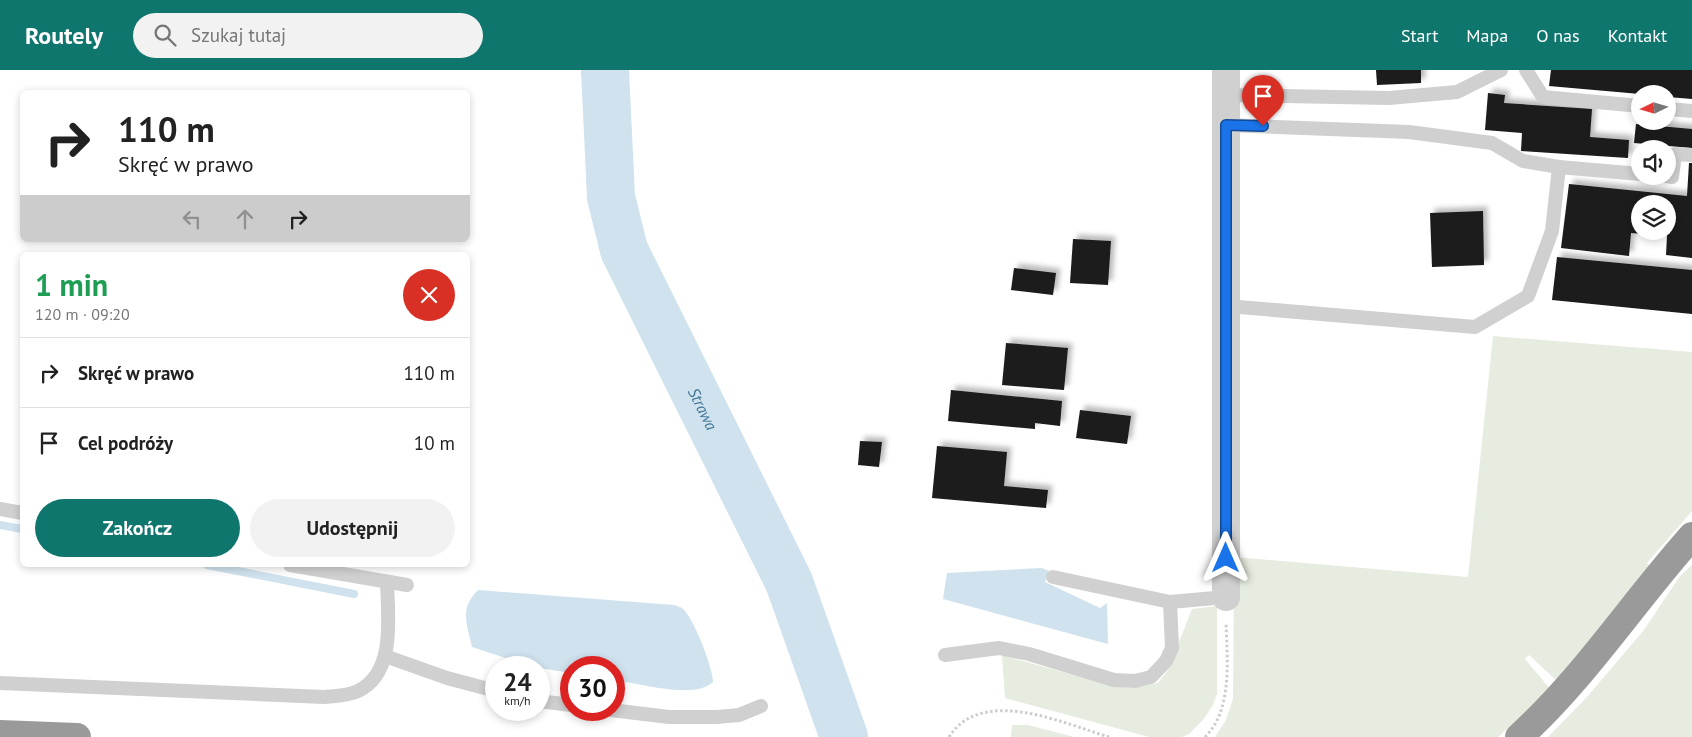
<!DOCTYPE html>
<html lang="pl">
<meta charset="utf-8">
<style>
body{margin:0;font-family:"PT Sans",sans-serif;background:#f2f2f2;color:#222;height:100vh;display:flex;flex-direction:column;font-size:19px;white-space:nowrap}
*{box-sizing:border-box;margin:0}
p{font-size:16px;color:#767676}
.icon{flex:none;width:28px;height:28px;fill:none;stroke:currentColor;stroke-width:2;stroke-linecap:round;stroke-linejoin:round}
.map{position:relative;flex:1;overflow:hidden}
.side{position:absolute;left:20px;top:182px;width:450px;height:315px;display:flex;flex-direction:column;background:#fff;border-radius:8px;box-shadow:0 2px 8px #0003}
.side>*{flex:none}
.banner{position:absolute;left:20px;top:20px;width:450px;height:152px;border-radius:8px;box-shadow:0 2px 8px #0003;background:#fff;color:#222;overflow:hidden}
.needle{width:32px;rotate:265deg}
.buttons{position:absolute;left:1631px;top:15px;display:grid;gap:10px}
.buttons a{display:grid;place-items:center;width:45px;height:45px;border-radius:50%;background:#fff;box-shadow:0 2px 8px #0003;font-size:25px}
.speed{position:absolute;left:485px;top:586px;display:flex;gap:10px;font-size:25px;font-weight:700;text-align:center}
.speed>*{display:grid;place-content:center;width:65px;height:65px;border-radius:50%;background:#fff;box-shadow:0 2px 8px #0003;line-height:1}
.speed small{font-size:12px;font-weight:400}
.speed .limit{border:8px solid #d22;background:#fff;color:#111}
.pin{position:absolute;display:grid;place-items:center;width:42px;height:42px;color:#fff;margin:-51px -21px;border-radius:50% 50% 50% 0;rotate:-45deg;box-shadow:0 0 5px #0007}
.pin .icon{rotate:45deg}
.me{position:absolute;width:55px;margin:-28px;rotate:0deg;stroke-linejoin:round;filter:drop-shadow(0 0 4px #0008)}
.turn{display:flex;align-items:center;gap:18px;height:105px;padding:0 15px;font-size:22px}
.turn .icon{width:65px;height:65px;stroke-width:2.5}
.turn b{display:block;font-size:35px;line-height:42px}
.lanes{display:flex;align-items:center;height:48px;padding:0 15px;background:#0003;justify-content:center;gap:25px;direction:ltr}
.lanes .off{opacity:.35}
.round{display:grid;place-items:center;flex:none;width:52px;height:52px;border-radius:26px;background:#f2f2f2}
.headline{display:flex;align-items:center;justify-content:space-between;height:85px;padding:0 15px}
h1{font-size:30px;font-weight:700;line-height:38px;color:#1e9e55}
.button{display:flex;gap:10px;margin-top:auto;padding:10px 15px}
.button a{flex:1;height:58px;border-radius:30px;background:#0f766e;color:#fff;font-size:20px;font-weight:700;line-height:58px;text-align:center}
.button a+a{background:#f2f2f2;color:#222}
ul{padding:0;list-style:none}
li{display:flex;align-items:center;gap:15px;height:70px;padding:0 15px;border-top:1px solid #e0e0e0}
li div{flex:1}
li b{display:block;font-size:19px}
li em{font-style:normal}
header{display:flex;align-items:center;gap:30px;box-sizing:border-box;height:70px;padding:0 25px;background:#0f766e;color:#fff}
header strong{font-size:24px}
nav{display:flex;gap:28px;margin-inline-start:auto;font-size:18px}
.search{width:350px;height:45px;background:#f2f2f2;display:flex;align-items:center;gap:12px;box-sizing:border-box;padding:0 18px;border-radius:28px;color:#767676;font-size:19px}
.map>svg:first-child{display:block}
.green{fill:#e6ecdf}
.water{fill:#cfe2ee}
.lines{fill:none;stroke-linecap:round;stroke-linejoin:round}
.stream{stroke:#cfe2ee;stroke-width:8}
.river{stroke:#cfe2ee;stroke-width:48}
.building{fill:#1a1a1a;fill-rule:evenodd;filter:url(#shadow)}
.path{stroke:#cdcdcd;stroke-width:3;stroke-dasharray:2.5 2.5;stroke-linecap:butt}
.lane{stroke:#d0d0d0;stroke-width:14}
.street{stroke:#d0d0d0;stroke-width:28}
.highway{stroke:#9a9a9a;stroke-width:28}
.route-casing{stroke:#114b97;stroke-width:12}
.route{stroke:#1a73e8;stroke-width:9}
.labels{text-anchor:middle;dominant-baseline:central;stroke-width:5;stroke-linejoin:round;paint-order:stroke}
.water-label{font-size:16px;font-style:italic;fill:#3f7597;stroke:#fff}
</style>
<header>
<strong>Routely</strong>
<div class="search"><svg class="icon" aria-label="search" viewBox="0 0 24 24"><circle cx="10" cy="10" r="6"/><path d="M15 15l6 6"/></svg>Szukaj tutaj</div>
<nav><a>Start</a><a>Mapa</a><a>O nas</a><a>Kontakt</a></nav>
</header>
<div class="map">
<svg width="1692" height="667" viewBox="0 0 1692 667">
<defs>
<filter id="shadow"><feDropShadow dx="4.5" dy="-4.5" stdDeviation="2.5" flood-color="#0004"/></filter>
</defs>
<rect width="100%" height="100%" fill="#fff"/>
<g class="green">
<polygon points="1493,266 1692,282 1692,441 1647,493 1650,496 1558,612 1529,585 1525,589 1551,620 1498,667 1215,667 1226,650 1233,629 1234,487 1468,507"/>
<polygon points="1692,495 1692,667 1548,667 1587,627 1644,560 1680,506"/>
<polygon points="1217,536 1217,624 1213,635 1203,650 1189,664 1182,667 1149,667 1005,628 1002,585 1113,616 1133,618 1158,613 1168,600 1192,539"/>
<polygon points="1012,655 1028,655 1074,667 1011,667"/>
</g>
<g class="water">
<polygon points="1042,498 1049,501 1045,512 1100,538 1107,533 1108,574 943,529 947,503"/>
<path d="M478 520 674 535C677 536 680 537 682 538 693 546 713 598 713 612 695 630 638 613 614 610V598H571V603L533 597 472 577C467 554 459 539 478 520Z"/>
</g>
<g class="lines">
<g class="stream">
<polyline points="0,455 22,459"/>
<polyline points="207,495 354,524"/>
</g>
<path class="river" id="s1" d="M605 0 611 127 624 180 789 512 844 667"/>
</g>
<g class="building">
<polygon points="1376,0 1421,0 1421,13 1377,15"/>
<polygon points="1551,0 1692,0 1692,29 1668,27 1668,24 1640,24 1549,16"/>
<polygon points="1488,23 1505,25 1504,33 1592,39 1590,67 1629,70 1628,88 1521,81 1522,63 1485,60"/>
<polygon points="1636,54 1692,59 1692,78 1634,73"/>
<path d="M1689 93H1692V188L1666 185 1667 166 1631 163 1629 186 1561 178 1569 114 1687 126ZM1640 134H1668V161H1640Z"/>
<polygon points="1483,141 1484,195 1432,197 1430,143"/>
<polygon points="1073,169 1111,171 1108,215 1070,213"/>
<polygon points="1557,187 1692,200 1692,244 1552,230"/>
<polygon points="1014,198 1056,203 1053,225 1011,220"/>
<polygon points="1006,273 1068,278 1064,320 1002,315"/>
<polygon points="951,320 1062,331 1060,356 1035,353 1035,359 948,351"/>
<polygon points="1080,340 1131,346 1127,374 1076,368"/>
<polygon points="860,371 882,372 879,397 858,395"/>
<polygon points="937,376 1007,382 1004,416 1048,420 1046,438 932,428"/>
</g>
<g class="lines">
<g class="path">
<path d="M949 667C982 615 1065 654 1109 667"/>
<path d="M1205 667C1233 640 1227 588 1226 553"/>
</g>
<g class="lane">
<polyline points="1526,0 1543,27 1640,36"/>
<polyline points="1226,25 1389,28 1457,22 1501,0"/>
<polyline points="1668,39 1692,41"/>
<polyline points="1226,55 1409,62 1492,73 1523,91 1559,97 1552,161 1528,226 1475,257 1227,236"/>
<polyline points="1559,97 1640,104"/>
<polyline points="1666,106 1672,107 1675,84 1692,85"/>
<polyline points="0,439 22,443"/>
<polyline points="290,495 407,515"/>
<polyline points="1053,507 1170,532 1226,527"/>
<polyline points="945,585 999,578 1029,584 1114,610 1135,611 1151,607 1166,591 1172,578 1170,532"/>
<polyline points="385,586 447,608 496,621"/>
<path d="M0 613 324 627C334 626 348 626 358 621 396 603 388 547 387 512"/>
<polyline points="539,631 571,635"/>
<polyline points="611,640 669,647 717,647 739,645 761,636"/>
</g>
<polyline class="street" points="1226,527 1226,0"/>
<g class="highway">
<polyline points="0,664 77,667"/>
<path d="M1519 667C1585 607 1633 532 1692 466"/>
</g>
</g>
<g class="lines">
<g class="route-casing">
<polyline id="route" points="1226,488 1226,55 1263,56"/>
</g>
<use href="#route" class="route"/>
</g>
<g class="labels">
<g class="water-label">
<text stroke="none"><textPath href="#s1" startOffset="359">Strawa</textPath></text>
</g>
</g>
</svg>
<div class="buttons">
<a><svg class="needle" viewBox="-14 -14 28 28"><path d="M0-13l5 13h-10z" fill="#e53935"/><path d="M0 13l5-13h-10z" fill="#767676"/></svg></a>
<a><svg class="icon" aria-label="sound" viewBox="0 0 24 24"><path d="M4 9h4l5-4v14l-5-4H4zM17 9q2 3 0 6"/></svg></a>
<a><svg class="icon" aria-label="layers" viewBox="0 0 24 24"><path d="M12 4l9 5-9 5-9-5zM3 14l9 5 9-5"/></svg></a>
</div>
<div class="speed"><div>24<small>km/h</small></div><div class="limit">30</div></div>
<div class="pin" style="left:1263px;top:56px;background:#d93025"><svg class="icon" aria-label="arrive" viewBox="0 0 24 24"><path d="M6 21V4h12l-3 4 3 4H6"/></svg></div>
<svg class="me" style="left:1226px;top:488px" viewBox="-20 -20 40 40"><path d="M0-17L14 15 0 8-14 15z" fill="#1a73e8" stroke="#fff" stroke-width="4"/></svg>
<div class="banner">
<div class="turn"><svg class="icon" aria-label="right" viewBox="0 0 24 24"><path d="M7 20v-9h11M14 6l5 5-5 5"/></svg><div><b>110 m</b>Skręć w prawo</div></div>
<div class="lanes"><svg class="icon off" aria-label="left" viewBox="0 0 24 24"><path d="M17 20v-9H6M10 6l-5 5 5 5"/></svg><svg class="icon off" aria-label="ahead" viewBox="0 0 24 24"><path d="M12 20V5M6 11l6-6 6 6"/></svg><svg class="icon" aria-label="right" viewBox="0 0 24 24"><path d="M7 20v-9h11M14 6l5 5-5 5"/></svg></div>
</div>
<section class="side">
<div class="headline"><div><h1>1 min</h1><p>120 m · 09:20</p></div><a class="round" style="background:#d93025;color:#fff"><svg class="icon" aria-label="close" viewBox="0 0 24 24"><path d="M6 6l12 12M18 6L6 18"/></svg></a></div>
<ul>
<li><svg class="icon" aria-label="right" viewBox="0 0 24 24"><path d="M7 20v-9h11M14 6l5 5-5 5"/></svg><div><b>Skręć w prawo</b></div><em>110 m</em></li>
<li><svg class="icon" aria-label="arrive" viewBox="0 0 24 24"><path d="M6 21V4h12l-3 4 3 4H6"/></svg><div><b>Cel podróży</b></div><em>10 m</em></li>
</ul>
<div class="button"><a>Zakończ</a><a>Udostępnij</a></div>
</section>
</div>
